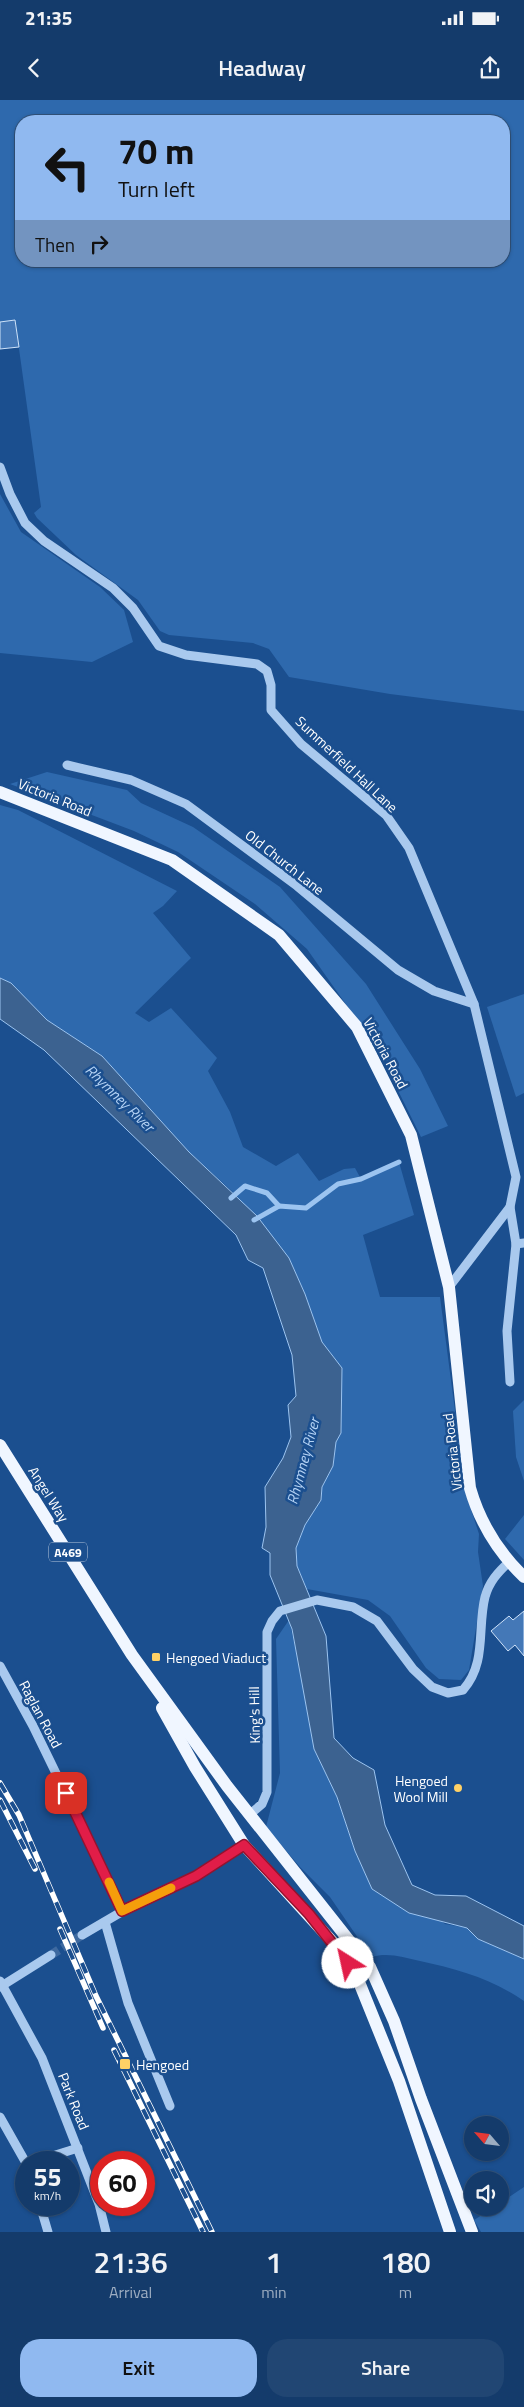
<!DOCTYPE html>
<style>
body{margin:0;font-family:"Titillium Web",sans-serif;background:#214673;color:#f1f3f6;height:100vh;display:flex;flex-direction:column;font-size:19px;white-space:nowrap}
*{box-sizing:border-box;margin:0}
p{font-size:16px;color:#9dadc1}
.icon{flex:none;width:28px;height:28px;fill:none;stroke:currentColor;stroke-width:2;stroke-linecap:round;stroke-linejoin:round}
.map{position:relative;height:2132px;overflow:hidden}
.sheet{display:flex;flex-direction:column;background:#143b6b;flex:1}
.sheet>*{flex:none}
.guide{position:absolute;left:15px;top:15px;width:495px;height:152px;border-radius:20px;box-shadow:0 1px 4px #0004,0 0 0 1px #33557e;background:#90b9f0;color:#111;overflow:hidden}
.needle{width:32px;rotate:298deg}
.fabs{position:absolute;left:464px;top:2016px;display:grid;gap:10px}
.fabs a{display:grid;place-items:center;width:45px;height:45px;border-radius:50%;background:#143b6b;box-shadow:0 1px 4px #0004,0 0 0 1px #33557e;font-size:25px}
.speed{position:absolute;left:15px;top:2051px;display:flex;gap:10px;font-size:25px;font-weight:700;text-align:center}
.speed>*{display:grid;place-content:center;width:65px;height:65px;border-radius:50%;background:#143b6b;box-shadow:0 1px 4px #0004,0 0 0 1px #33557e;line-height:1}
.speed small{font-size:12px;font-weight:400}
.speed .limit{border:8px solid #d22;background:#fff;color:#111}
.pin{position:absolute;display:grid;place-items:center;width:42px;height:42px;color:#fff;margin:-21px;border-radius:10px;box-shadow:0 2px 8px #0006}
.me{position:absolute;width:55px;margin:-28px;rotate:325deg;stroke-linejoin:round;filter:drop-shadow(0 0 4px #0008)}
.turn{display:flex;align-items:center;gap:18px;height:105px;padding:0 20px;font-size:22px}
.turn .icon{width:65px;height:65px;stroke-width:2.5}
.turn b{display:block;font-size:35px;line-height:42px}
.then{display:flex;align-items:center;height:48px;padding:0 20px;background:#0003;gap:10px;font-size:19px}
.eta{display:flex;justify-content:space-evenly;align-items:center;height:85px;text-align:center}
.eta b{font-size:30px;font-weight:600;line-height:35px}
.action{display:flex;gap:10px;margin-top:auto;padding:10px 20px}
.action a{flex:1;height:58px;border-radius:20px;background:#90b9f0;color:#111;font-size:20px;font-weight:600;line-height:58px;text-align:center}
.action a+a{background:#214673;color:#f1f3f6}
.status{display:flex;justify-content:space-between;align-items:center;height:35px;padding:0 25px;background:#143b6b;direction:ltr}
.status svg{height:14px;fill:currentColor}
header{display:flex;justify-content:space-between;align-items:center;height:65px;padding:0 20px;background:#143b6b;font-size:22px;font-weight:600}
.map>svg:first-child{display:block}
.green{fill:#2e69ad;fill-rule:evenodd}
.water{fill:#3c6290;stroke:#9cc4f0}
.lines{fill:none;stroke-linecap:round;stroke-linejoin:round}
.stream{stroke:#9cc4f0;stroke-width:5}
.building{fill:#4478b7;stroke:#cfe3fa}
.minor-tunnel{stroke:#3d69a0;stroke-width:9;stroke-dasharray:9 4.5;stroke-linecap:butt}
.minor{stroke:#a9c9ee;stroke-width:9}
.major{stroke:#f0f6ff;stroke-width:12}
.rail-casing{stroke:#fff;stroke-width:5.5}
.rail{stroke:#1b4f8f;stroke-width:4;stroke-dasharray:11;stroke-linecap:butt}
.route-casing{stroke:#92132f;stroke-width:12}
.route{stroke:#e11d48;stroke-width:9}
.slow{stroke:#f59e0b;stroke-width:9}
.poi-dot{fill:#ffd166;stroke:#1b4f8f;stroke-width:2}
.labels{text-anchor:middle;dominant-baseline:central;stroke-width:5;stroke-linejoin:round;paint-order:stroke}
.shield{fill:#1b4f8f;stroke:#bbcadd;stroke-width:1}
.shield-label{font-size:12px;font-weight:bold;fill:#fff}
.street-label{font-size:14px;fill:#fff;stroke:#1b4f8f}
.poi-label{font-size:14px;fill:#fff;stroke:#1b4f8f;text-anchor:start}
.water-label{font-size:15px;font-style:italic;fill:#b5d3f5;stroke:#1b4f8f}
</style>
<div class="status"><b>21:35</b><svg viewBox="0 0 49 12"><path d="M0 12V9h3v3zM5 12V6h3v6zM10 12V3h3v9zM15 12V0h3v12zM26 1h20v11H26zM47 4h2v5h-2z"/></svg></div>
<header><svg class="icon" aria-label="back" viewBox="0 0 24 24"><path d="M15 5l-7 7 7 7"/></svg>Headway<svg class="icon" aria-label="share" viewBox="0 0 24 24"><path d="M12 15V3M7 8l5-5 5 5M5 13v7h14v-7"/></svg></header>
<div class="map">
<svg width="524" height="2132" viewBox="0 0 524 2132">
<rect width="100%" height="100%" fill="#1b4f8f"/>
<g class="green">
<path d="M0 0H524V611L390 594 289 577 269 549 253 543 169 535 160 531 138 500 76 455 37 418 34 413 41 407 15 220 0 222ZM21 21H504V161H21Z"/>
<polygon points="0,394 21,432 100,487 124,510 133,542 92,562 0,553"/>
<polygon points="47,672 127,690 141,703 193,727 280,787 366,884 420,969 448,1026 421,1037 378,950 307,849 255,804 178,752 134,731 10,684"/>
<polygon points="0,705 18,710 177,791 163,806 153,813 191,858 135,913 149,922 171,908 217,958 208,971 230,1012 243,1047 276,1066 298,1053 319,1081 344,1069 355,1068 361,1079 399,1062 414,1115 363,1135 380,1197 440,1197 466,1394 479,1434 478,1452 483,1486 469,1570 461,1580 439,1579 426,1568 390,1516 368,1500 307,1489 297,1466 296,1448 305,1425 321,1400 322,1387 333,1366 336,1342 341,1333 342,1268 322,1242 305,1194 289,1158 235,1094 189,1052 102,956 47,920 11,883 0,878"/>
<polygon points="524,894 524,993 516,997 487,907"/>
<polygon points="524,1300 524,1381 516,1357 513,1311"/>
<polygon points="524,1415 524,1460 505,1439"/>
<path d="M289 1520 301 1573 314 1649 337 1697 355 1751 445 1824 467 1828 478 1839 524 1859V1901C492 1879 458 1869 420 1861 403 1857 388 1852 371 1857L330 1797 300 1767 266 1727 280 1673 276 1539Z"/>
<polygon points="524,2087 524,2132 481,2132 474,2120 493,2108 500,2108 500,2103"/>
</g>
<polygon class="water" points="0,878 11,883 47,920 102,956 189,1052 257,1116 289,1158 305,1194 322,1242 342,1268 341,1333 336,1342 333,1366 322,1387 321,1400 305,1425 296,1448 297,1466 326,1536 334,1638 353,1658 374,1670 385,1725 412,1785 435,1795 466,1796 524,1826 524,1859 478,1839 467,1828 409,1813 372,1789 355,1751 337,1697 314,1649 292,1529 270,1475 270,1453 262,1448 266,1427 265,1387 283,1358 291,1337 288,1305 296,1296 292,1255 263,1168 248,1160 236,1135 44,950 0,919"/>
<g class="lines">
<g class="stream">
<polyline points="231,1098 245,1086 267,1093 279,1106"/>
<polyline points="254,1120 279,1106 306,1108 338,1084 361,1079 399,1062"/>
</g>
</g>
<g class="building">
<polygon points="15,220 19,247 0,249 0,222"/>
<polygon points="524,1511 524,1556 515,1545 508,1551 491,1531 509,1516 513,1520"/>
</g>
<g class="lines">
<polyline class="minor-tunnel" points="51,1855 82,1835"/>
<g class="minor">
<polyline points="0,367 10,394 25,423 44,441 113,488 133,508 159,546 186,555 257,564 267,571 271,585 271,610 301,644 386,715 409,748 474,904 516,1077 510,1107 449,1187"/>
<polyline points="67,665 131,680 186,704 297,786 398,870 434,891 474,904"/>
<polyline points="510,1107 516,1144 524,1143"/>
<polyline points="510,1282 507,1231 516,1144"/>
<polyline points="0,1566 33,1626 123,1811"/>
<path d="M249 1715 262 1704 267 1692V1532L272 1521 280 1511 317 1500 353 1507 377 1521 413 1569 432 1587 448 1593 463 1590C487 1563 477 1529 485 1497 489 1482 498 1472 509 1462"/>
<polyline points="105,1822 128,1903 170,2006"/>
<polyline points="82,1835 123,1811 196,1776 244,1745"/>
<polyline points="0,1881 42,1958 99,2104 106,2132"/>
<polyline points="0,1887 51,1855"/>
<polyline points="0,2017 26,2063"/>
<polyline points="33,2062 78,2048"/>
<polyline points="40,2105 48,2132"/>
</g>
<g class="major">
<path d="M0 692 172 760 279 835 357 927 411 1035 449 1187 470 1388C480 1423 497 1451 524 1477"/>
<polyline points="0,1345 132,1555 227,1686 370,1867 394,1921 421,1999 472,2132"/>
<polyline points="162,1608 195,1667 244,1745 339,1849 357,1877 399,1981 450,2132"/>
</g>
<g class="rail-casing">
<g id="rail">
<polyline points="0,1683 19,1715 96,1896 212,2132"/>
<polyline points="0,1700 35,1769"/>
<polyline points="60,1829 103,1928"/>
<polyline points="114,1950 203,2132"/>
</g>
</g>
<use href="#rail" class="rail"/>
</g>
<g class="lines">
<g class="route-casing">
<polyline id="route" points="66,1693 122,1811 196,1776 244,1745 309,1814 348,1863"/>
</g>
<use href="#route" class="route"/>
<polyline class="slow" points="109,1782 122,1811 171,1788"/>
</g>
<g class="poi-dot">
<rect x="151" y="1552" width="10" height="10" rx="2.5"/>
<circle cx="458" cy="1688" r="5"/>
<rect x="119" y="1958" width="12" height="12" rx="2.5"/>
</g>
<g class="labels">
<rect class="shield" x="49" y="1442.5" width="38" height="19" rx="4"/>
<g class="shield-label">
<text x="68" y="1452">A469</text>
</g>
<g class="street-label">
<text transform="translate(347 664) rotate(43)">Summerfield Hall Lane</text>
<text transform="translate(55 697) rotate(22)">Victoria Road</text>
<text transform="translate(285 762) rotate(38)">Old Church Lane</text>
<text transform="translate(386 953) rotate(62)">Victoria Road</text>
<text transform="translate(452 1352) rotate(-97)">Victoria Road</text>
<text transform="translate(49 1394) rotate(58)">Angel Way</text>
<text transform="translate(41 1614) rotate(62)">Raglan Road</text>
<text transform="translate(254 1615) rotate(-91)">King's Hill</text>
<text transform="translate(74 2001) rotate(68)">Park Road</text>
</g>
<g class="poi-label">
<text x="166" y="1557">Hengoed Viaduct</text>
<text x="448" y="1680" text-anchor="end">Hengoed<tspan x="448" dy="16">Wool Mill</tspan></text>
<text x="136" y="1964">Hengoed</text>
</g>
<g class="water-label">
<text transform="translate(120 998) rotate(44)">Rhymney River</text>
<text transform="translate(303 1361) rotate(-75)">Rhymney River</text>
</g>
</g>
</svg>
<div class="fabs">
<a><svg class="needle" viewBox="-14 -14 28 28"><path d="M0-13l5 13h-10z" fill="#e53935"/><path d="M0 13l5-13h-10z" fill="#9dadc1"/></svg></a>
<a><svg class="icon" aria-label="sound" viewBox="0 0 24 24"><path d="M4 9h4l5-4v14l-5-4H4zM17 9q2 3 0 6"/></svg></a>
</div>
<div class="speed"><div>55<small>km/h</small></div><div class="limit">60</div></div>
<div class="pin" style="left:66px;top:1693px;background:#d93025"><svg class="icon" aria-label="arrive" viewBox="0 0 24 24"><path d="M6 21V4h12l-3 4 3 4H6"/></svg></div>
<svg class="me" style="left:348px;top:1863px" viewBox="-20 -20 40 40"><circle r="19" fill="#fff"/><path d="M0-13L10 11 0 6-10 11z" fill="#e11d48"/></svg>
<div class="guide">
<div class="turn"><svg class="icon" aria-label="left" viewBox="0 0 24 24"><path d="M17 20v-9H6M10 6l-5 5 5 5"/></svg><div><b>70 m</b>Turn left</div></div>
<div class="then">Then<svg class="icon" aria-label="right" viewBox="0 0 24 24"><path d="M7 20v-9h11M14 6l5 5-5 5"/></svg></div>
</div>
</div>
<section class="sheet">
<div class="eta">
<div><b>21:36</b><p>Arrival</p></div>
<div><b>1</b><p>min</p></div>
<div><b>180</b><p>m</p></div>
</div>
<div class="action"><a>Exit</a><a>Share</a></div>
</section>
